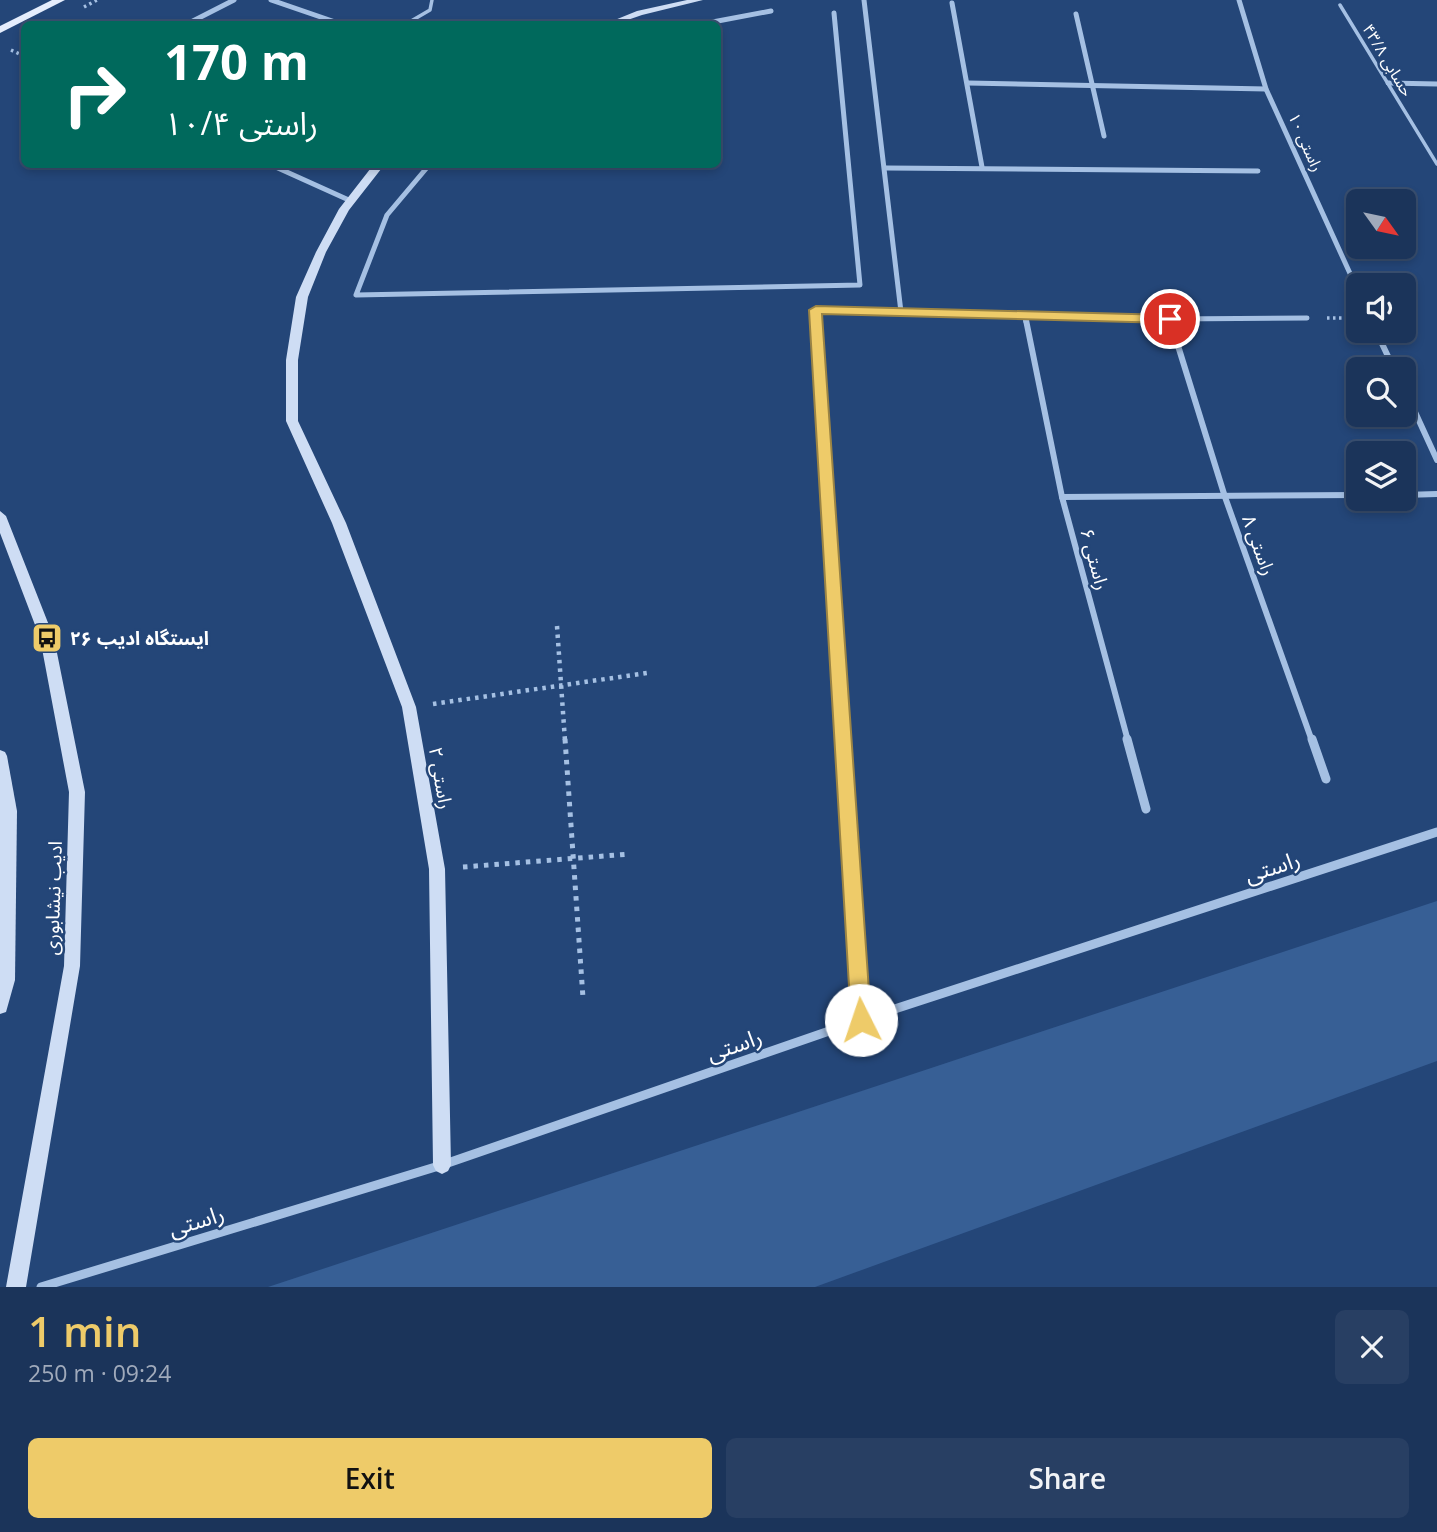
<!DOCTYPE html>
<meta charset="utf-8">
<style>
body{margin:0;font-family:"Open Sans","Noto Sans Arabic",sans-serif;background:#283f63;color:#f1f3f6;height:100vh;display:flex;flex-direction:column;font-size:26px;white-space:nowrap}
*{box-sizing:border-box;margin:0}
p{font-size:23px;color:#a0aabb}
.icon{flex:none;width:38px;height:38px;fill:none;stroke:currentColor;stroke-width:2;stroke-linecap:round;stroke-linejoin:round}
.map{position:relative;height:1287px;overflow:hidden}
.details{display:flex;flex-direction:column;background:#1b345a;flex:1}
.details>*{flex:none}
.hud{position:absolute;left:21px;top:21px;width:700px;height:147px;border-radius:10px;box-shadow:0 4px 10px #0003,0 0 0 2px #394f70;background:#00695c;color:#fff;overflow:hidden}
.needle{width:46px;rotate:123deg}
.fabs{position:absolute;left:1346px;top:189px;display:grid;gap:14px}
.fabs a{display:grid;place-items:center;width:70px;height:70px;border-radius:10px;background:#1b345a;box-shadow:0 4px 10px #0003,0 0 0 2px #394f70;font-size:35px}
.pin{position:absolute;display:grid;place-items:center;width:60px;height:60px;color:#fff;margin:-30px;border:4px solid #fff;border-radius:50%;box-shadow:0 2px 7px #0007}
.me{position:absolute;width:77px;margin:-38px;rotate:356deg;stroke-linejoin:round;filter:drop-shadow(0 0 5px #0008)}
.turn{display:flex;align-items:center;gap:24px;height:147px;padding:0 28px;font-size:32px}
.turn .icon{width:91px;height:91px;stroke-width:2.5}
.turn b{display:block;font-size:49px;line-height:60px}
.round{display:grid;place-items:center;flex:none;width:74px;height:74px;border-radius:10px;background:#283f63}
.head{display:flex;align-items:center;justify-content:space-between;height:119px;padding:0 28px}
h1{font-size:42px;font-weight:600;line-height:52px;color:#eecb69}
.cta{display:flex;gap:14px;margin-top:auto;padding:14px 28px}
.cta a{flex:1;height:80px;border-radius:10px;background:#eecb69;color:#111;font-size:28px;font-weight:600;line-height:80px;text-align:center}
.cta a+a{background:#283f63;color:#f1f3f6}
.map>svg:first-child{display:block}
.green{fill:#375f95}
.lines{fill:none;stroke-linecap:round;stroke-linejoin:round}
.path-far2{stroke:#a5c0e3;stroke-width:3.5;stroke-dasharray:2.5 3.5;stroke-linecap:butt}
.path-far1{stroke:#a5c0e3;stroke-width:4.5;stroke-dasharray:3.5 5;stroke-linecap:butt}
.path{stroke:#a5c0e3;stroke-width:5;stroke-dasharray:4.5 6;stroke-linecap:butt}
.lane{stroke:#a5c0e3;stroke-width:3.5}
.street-far2{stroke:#a5c0e3;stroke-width:5}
.street-far1{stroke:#a5c0e3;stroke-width:6}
.street{stroke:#a5c0e3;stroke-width:9}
.secondary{fill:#ceddf4;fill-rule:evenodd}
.primary{fill:#e5edfc;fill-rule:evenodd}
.route{fill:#eecb69;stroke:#9b8444;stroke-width:2}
.labels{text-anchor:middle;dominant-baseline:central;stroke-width:5;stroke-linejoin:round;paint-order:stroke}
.far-street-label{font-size:16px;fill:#fff;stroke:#244678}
.street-label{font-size:19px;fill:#fff;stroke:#244678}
.poi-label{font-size:19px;font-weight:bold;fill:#fff;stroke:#244678;text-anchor:start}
.near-street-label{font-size:23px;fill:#fff;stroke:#244678}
</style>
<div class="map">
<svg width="1437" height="1287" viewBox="0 0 1437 1287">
<rect width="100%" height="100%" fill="#244678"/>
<polygon class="green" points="1437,901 1437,1061 815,1287 268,1287"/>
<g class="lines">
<g class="path-far2">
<polyline points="84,7 97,0"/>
<polyline points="11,50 24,56"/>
<polyline points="1327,318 1357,318"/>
</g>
<g class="path-far1">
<polyline points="557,626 565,741"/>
<polyline points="433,704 647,673"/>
</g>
<g class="path">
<polyline points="565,739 583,998"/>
<polyline points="463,867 630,854"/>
</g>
<g class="lane">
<polyline points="1340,5 1437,164"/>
<polyline points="406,24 430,10 432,0"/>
</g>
<g class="street-far2">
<polyline points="271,0 341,24"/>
<polyline points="864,0 901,312"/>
<polyline points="1239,0 1266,89 1358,291"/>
<polyline points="952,3 982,167"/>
<polyline points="1076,14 1104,136"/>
<polyline points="187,24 234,0"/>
<polyline points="702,24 771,11"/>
<polyline points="968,83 1266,89"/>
<polyline points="1388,83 1437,84"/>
<polyline points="269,164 351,201"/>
<polyline points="430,164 387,215 356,295 860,285 834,13"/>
<polyline points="886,168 1258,171"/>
<polyline points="1025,315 1026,322"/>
<polyline points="1170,319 1171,322"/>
<polyline points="817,322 816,310 1170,319 1307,318"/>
</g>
<g class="street-far1">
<polyline points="817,320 843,741"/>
<polyline points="1026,320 1062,497 1128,741"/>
<polyline points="1170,320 1225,497 1312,741"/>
<polyline points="1376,331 1394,369"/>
<polyline points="1404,388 1437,460"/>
<polyline points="1404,495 1437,494"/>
<polyline points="1062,497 1358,495"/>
</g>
<g class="street">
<polyline points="843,739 861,1020"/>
<polyline points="1127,739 1146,809"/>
<polyline points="1312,739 1326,779"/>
<polyline points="41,1287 442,1165 861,1020 1437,832"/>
</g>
<g class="secondary">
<polygon points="687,0 703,0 642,15 616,24 605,24 637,11"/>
<polygon points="374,164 385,164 349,210 326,252 308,297 298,360 298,421 346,523 416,707 445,869 451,1165 448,1171 442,1174 436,1171 433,1165 429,869 402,707 332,523 286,421 286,360 296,297 316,252 339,209"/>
<polygon points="0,511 6,516 54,638 85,792 80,966 26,1287 6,1287 64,966 69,792 40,638 0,533"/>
<polygon points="0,750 5,752 7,756 17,811 15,980 6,1012 0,1014"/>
</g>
<polygon class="primary" points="52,0 65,0 0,33 0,26"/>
</g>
<polygon class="route" points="816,306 1170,315 1176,319 1170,323 822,314 871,1020 868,1026 861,1029 854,1026 851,1020 809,310"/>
<defs>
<g id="bus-square" transform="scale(1.575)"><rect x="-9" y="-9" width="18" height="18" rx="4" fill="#eecb69" stroke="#244678"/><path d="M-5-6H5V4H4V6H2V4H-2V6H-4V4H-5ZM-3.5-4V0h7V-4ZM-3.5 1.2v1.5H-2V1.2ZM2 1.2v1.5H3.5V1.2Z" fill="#111"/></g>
</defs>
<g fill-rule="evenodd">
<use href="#bus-square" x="47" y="638"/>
</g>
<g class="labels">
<g class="far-street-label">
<text transform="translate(1388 60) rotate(59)">حسابی ۴۳/۸</text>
<text transform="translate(1306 142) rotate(66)">راستی ۱۰</text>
</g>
<g class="street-label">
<text transform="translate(1259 545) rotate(70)">راستی ۸</text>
<text transform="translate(1095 559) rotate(75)">راستی ۶</text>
<text transform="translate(441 778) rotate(80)">راستی ۲</text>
<text transform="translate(53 898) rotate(-88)">ادیب نیشابوری</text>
</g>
<g class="poi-label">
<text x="70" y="638">ایستگاه ادیب ۲۶</text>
</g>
<g class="near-street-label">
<text transform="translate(1272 866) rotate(-18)">راستی</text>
<text transform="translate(734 1044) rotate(-19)">راستی</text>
<text transform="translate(196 1220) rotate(-17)">راستی</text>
</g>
</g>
</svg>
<div class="fabs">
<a><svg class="needle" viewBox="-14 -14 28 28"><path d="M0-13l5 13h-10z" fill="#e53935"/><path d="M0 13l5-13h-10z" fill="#a0aabb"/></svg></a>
<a><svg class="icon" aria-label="sound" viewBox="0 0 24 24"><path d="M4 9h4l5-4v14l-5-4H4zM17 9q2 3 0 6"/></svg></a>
<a><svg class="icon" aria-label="search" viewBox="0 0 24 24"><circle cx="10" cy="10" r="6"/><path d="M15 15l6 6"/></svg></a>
<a><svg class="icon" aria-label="layers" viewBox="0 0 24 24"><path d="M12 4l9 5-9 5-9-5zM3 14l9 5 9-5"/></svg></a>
</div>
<div class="pin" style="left:1170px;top:319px;background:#d93025"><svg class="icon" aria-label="arrive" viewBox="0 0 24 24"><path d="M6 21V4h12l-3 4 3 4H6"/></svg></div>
<svg class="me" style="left:861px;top:1020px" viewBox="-20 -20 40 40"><circle r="19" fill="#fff"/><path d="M0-13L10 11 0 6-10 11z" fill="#eecb69"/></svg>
<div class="hud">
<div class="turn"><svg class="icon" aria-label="right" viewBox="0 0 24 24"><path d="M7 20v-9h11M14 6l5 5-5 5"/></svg><div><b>170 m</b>راستی ۱۰/۴</div></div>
</div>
</div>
<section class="details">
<div class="head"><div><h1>1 min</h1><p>250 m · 09:24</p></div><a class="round"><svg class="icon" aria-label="close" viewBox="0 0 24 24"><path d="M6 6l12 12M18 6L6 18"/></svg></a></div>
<div class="cta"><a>Exit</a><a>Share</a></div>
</section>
